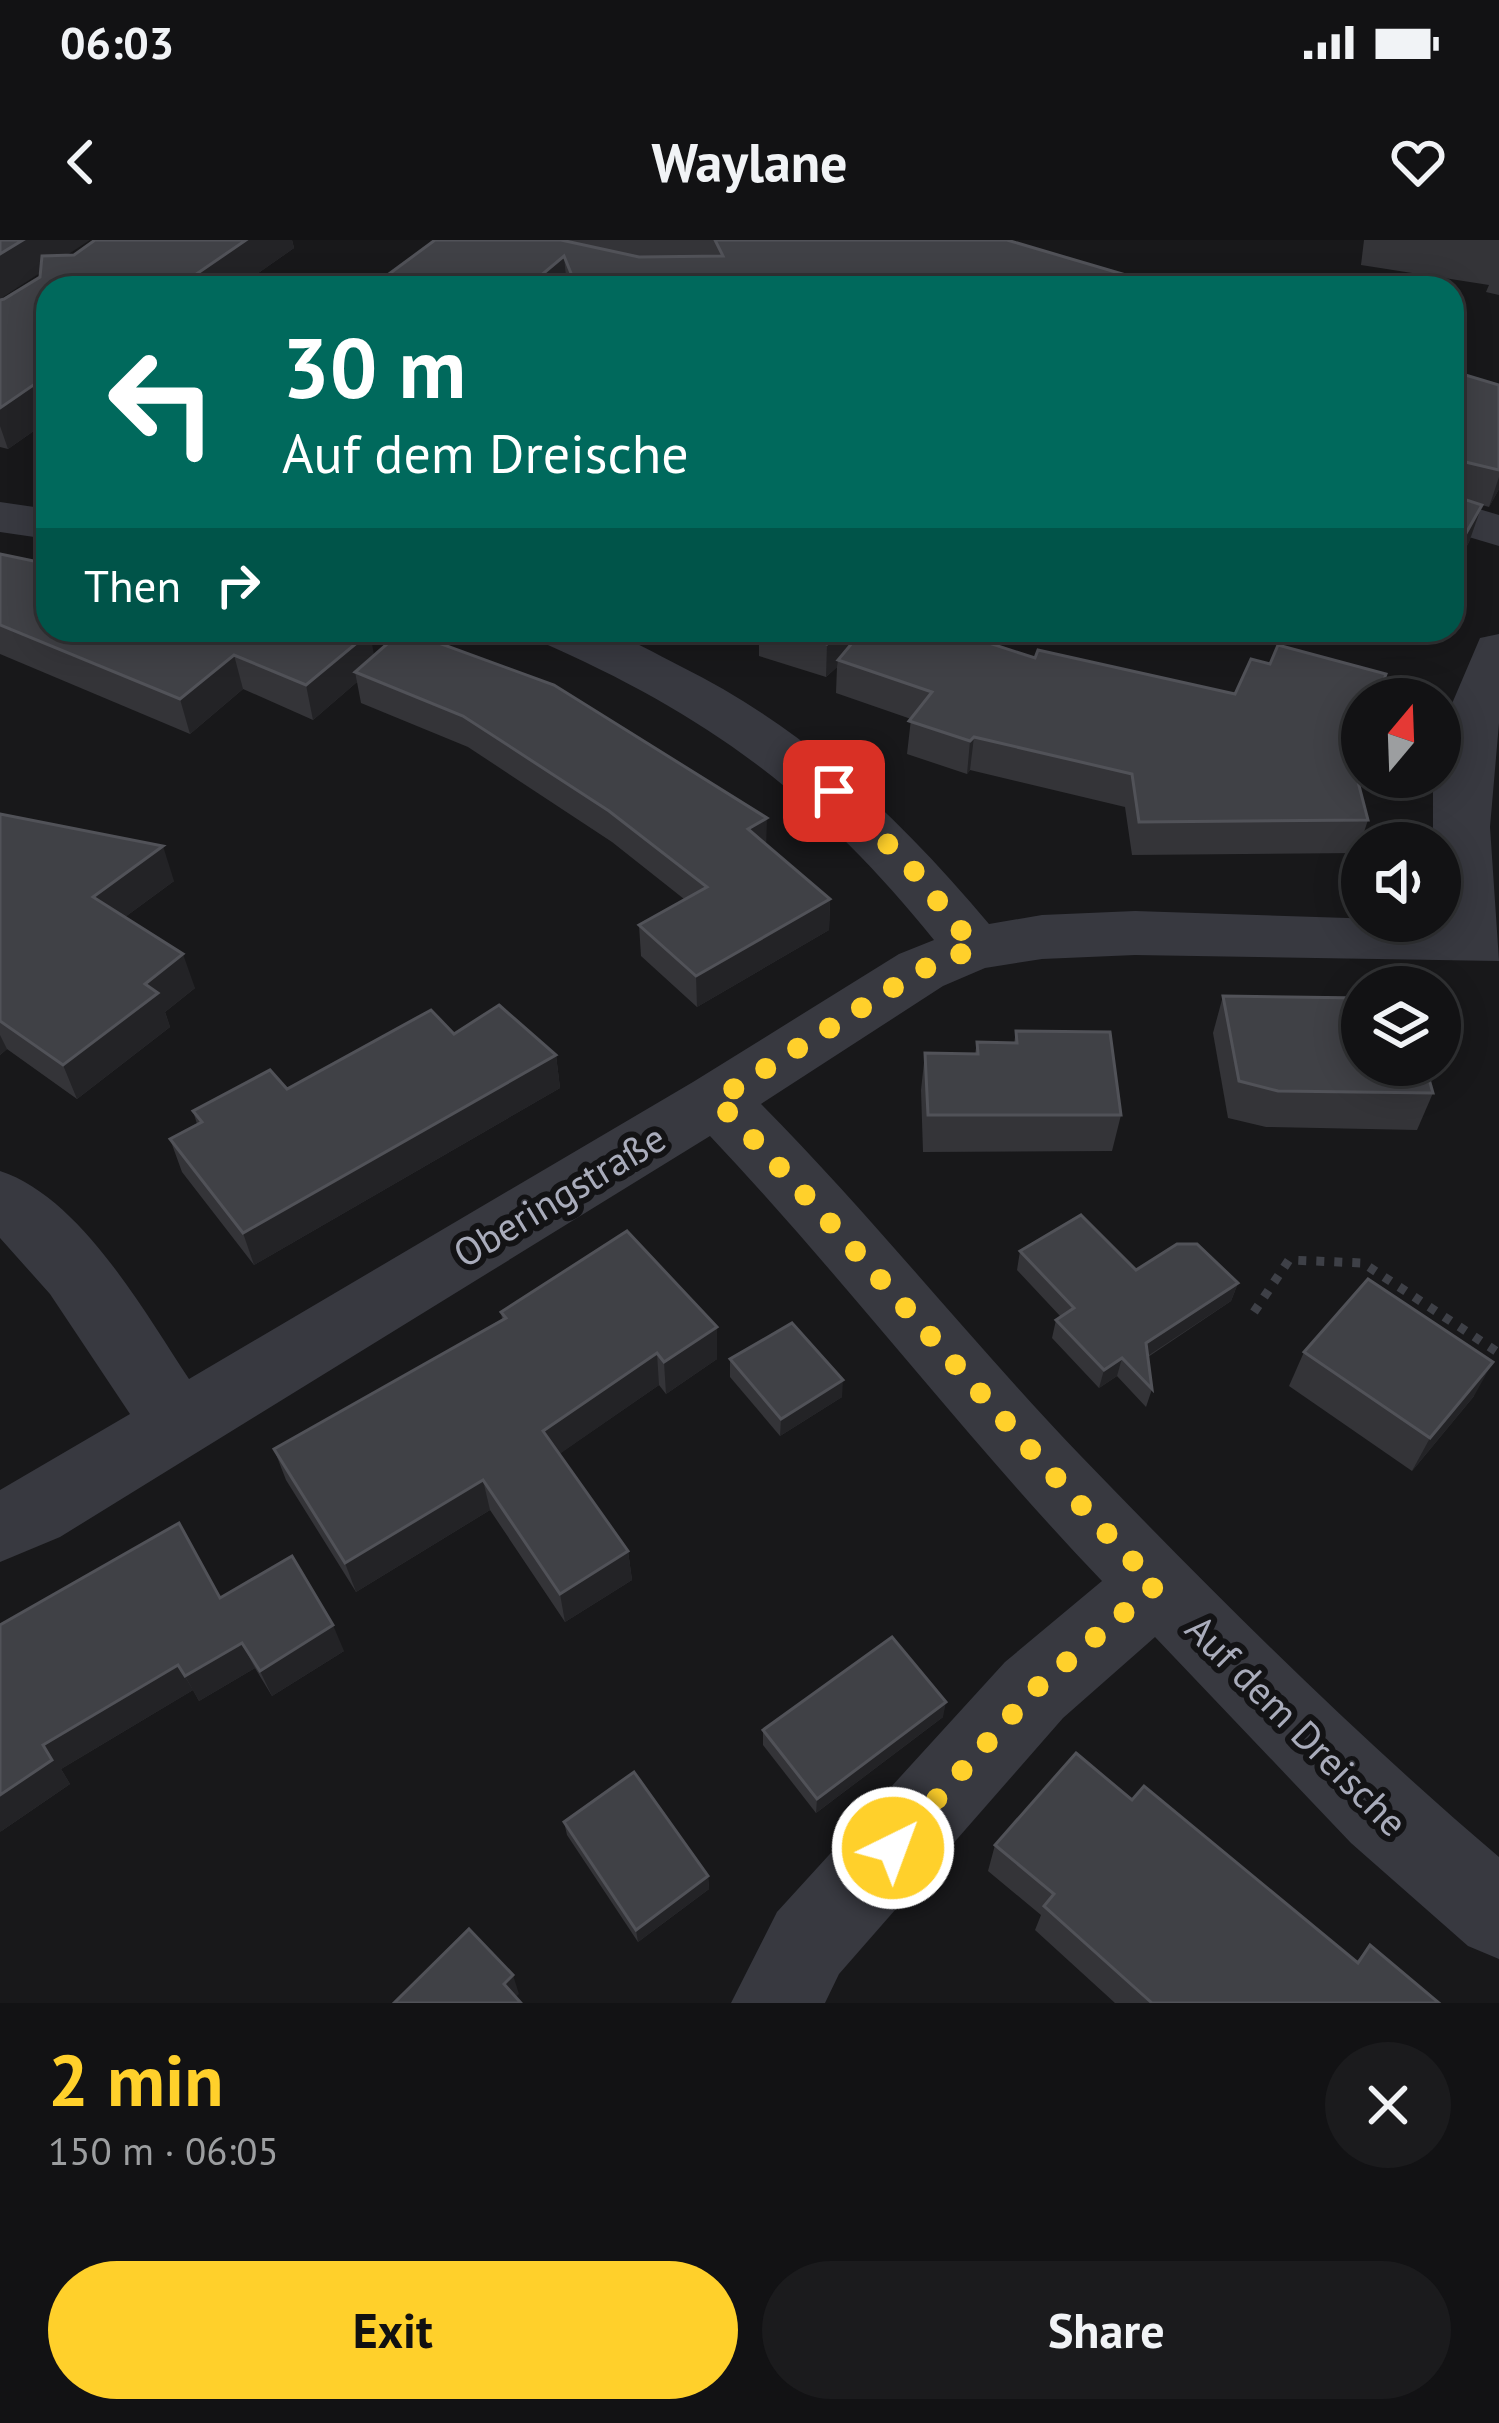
<!DOCTYPE html>
<meta charset="utf-8">
<style>
body{margin:0;font-family:"PT Sans",sans-serif;background:#1b1b1d;color:#f1f3f6;height:100vh;display:flex;flex-direction:column;font-size:45px;white-space:nowrap}
*{box-sizing:border-box;margin:0}
p{font-size:39px;color:#9c9ea0}
.icon{flex:none;width:66px;height:66px;fill:none;stroke:currentColor;stroke-width:2;stroke-linecap:round;stroke-linejoin:round}
.map{position:relative;height:1763px;overflow:hidden}
.details{display:flex;flex-direction:column;background:#121214;flex:1}
.details>*{flex:none}
.hud{position:absolute;left:36px;top:36px;width:1428px;height:366px;border-radius:36px;box-shadow:0 6px 30px #0003,0 0 0 3px #313234;background:#00695c;color:#fff;overflow:hidden}
.needle{width:78px;rotate:19deg}
.tools{position:absolute;left:1341px;top:438px;display:grid;gap:24px}
.tools a{display:grid;place-items:center;width:120px;height:120px;border-radius:50%;background:#121214;box-shadow:0 6px 30px #0003,0 0 0 3px #313234;font-size:60px}
.pin{position:absolute;display:grid;place-items:center;width:102px;height:102px;color:#fff;margin:-51px;border-radius:24px;box-shadow:0 6px 18px #0006}
.me{position:absolute;width:132px;margin:-66px;rotate:42deg;stroke-linejoin:round;filter:drop-shadow(0 0 9px #0008)}
.turn{display:flex;align-items:center;gap:42px;height:252px;padding:0 48px;font-size:54px}
.turn .icon{width:156px;height:156px;stroke-width:2.5}
.turn b{display:block;font-size:84px;line-height:102px}
.then{display:flex;align-items:center;height:114px;padding:0 48px;background:#0003;gap:24px;font-size:45px}
.round{display:grid;place-items:center;flex:none;width:126px;height:126px;border-radius:63px;background:#1b1b1d}
.summary{display:flex;align-items:center;justify-content:space-between;height:204px;padding:0 48px}
h1{font-size:72px;font-weight:800;line-height:90px;color:#ffd02b}
.button{display:flex;gap:24px;margin-top:auto;padding:24px 48px}
.button a{flex:1;height:138px;border-radius:72px;background:#ffd02b;color:#111;font-size:48px;font-weight:800;line-height:138px;text-align:center}
.button a+a{background:#1b1b1d;color:#f1f3f6}
.status{display:flex;justify-content:space-between;align-items:center;height:84px;padding:0 60px;background:#121214;direction:ltr}
.status svg{height:33px;fill:currentColor}
header{display:flex;justify-content:space-between;align-items:center;height:156px;padding:0 48px;background:#121214;font-size:54px;font-weight:800}
.map>svg:first-child{display:block}
.lines{fill:none;stroke-linecap:round;stroke-linejoin:round}
.path{stroke:#3e4047;stroke-width:9;stroke-dasharray:8 10;stroke-linecap:butt}
.street{fill:#383940;fill-rule:evenodd}
.wall{fill:#343438}
.shaded-wall{fill:#232326}
.building{fill:#404146;stroke:#515258;stroke-width:3}
.route{stroke:#ffd02b;stroke-width:21;stroke-dasharray:0 37.8}
.labels{text-anchor:middle;dominant-baseline:central;stroke-width:12;stroke-linejoin:round;paint-order:stroke}
.street-label{font-size:39px;fill:#a9acbb;stroke:#131315}
</style>
<div class="status"><b>06:03</b><svg viewBox="0 0 49 12"><path d="M0 12V9h3v3zM5 12V6h3v6zM10 12V3h3v9zM15 12V0h3v12zM26 1h20v11H26zM47 4h2v5h-2z"/></svg></div>
<header><svg class="icon" aria-label="back" viewBox="0 0 24 24"><path d="M15 5l-7 7 7 7"/></svg>Waylane<svg class="icon" aria-label="heart" viewBox="0 0 24 24"><path d="M12 20l-8-8c-3-5 5-10 8-4 3-6 11-1 8 4z"/></svg></header>
<div class="map">
<svg width="1499" height="1763" viewBox="0 0 1499 1763">
<rect width="100%" height="100%" fill="#18181a"/>
<g class="lines">
<polyline class="path" points="1254,1072 1289,1020 1363,1023 1499,1113"/>
<g class="street">
<polygon points="1452,261 1499,275 1499,306 1452,292"/>
<polygon points="0,262 48,269 48,299 0,292"/>
<path d="M531 390C554 390 583 385 605 391 630 398 656 414 680 426 804 487 901 579 989 684L1042 675 1135 671 1440 681V603H1433V551L1435 537H1440L1445 480 1480 398 1499 394V483L1490 587 1499 721 1135 715 1042 719 985 728 943 746 761 864C872 976 970 1100 1079 1214 1213 1353 1352 1492 1499 1617V1719L1468 1706 1351 1603 1155 1397 1063 1478 839 1734 825 1763H731L777 1672 1005 1422 1102 1341C965 1198 846 1040 710 896L60 1297 0 1322V1250L130 1174 50 1054 0 998V931C80 957 144 1071 189 1139L693 842 899 714 934 700C818 556 708 475 539 401Z"/>
</g>
</g>
<g class="wall">
<polygon points="90,0 67,15 74,15 95,0 292,0 294,8 237,48 48,48 48,181 8,209 0,207 0,60 4,59 40,37 40,33 0,59"/>
<polygon points="435,0 1007,0 1170,48 391,48 389,34"/>
<polygon points="1364,0 1499,0 1499,55 1486,52 1489,45 1361,25"/>
<polygon points="1452,131 1499,145 1499,249 1489,267 1482,265 1469,302 1452,333"/>
<polygon points="0,314 48,390 374,415 766,604 830,659 829,690 697,767 641,716 639,685 684,659 612,602 468,507 361,463 357,442 313,480 243,449 190,494 0,414"/>
<polygon points="744,390 949,390 1035,418 1235,454 1270,424 1386,434 1378,459 1362,459 1362,502 1354,524 1368,580 1357,613 1132,615 1125,567 970,530 967,534 907,514 911,479 836,453 837,427 826,437 759,416 759,395"/>
<polygon points="0,574 174,641 125,677 195,748 165,772 170,787 77,859 7,809 0,815"/>
<polygon points="1223,756 1433,853 1417,890 1266,887 1228,878 1213,793"/>
<polygon points="1016,791 1121,875 1112,911 923,912 921,850 925,813 975,814 977,802 1014,803"/>
<polygon points="454,794 556,815 560,848 254,1025 182,932 170,899 197,884 193,871 287,849"/>
<polygon points="1020,1011 1136,1030 1238,1043 1231,1061 1148,1117 1152,1149 1146,1167 1117,1136 1099,1148 1052,1098 1056,1080 1061,1077 1017,1030"/>
<polygon points="501,1072 717,1119 666,1154 659,1145 559,1214 628,1311 632,1340 565,1382 490,1270 356,1352 286,1240 274,1209 502,1079"/>
<polygon points="1304,1112 1474,1156 1412,1231 1289,1146"/>
<polygon points="730,1119 842,1157 780,1196 730,1137"/>
<polygon points="220,1358 344,1411 272,1456 255,1428 199,1461 193,1450 61,1529 70,1544 0,1592"/>
<polygon points="943,1477 816,1573 763,1505 763,1490"/>
<polygon points="1132,1560 1356,1722 1370,1705 1439,1763 1115,1763 1035,1690 1041,1675 988,1631 995,1605"/>
<polygon points="564,1582 708,1636 709,1649 638,1702 567,1595"/>
</g>
<g class="shaded-wall">
<polygon points="23,0 90,0 0,59 0,14"/>
<polygon points="246,0 292,0 294,8 237,48 176,48"/>
<polygon points="564,16 567,48 526,48"/>
<polygon points="48,135 48,181 8,209 0,186 0,168"/>
<polygon points="1499,237 1499,249 1489,267"/>
<polygon points="1482,265 1469,302 1452,333 1452,318"/>
<polygon points="842,390 877,390 838,420 837,427 826,437 827,404"/>
<polygon points="370,392 376,426 355,432 357,442 313,480 306,445"/>
<polygon points="234,415 243,449 190,494 180,459"/>
<polygon points="974,497 970,530 967,534 970,501"/>
<polygon points="767,578 766,609 748,589"/>
<polygon points="163,606 174,641 106,691 93,657"/>
<polygon points="830,659 829,690 697,767 696,736"/>
<polygon points="183,714 195,748 165,772 170,787 77,859 63,825 145,744"/>
<polygon points="0,795 7,809 0,815"/>
<polygon points="556,815 560,848 254,1025 243,993"/>
<polygon points="1238,1043 1231,1061 1140,1121 1146,1103"/>
<polygon points="717,1087 717,1119 666,1154 664,1122"/>
<polygon points="657,1113 659,1145 548,1222 543,1191"/>
<polygon points="1122,1118 1117,1136 1099,1148 1104,1130"/>
<polygon points="1493,1122 1474,1156 1412,1231 1430,1198"/>
<polygon points="843,1140 842,1157 780,1196 781,1179"/>
<polygon points="483,1240 490,1270 356,1352 345,1323"/>
<polygon points="628,1311 632,1340 565,1382 560,1354"/>
<polygon points="333,1385 344,1411 272,1456 260,1431"/>
<polygon points="242,1403 255,1428 199,1461 185,1436"/>
<polygon points="178,1425 193,1450 61,1529 70,1544 0,1592 0,1555 43,1505"/>
<polygon points="946,1462 943,1477 816,1573 817,1559"/>
<polygon points="708,1636 709,1649 638,1702 636,1690"/>
<polygon points="513,1735 519,1754 510,1762 504,1744"/>
</g>
<g class="building">
<polygon points="0,0 23,0 0,14"/>
<polygon points="95,0 246,0 176,48 48,48 48,135 0,168 0,60 4,59 40,37 42,16 74,15"/>
<polygon points="435,0 561,0 639,17 723,16 715,0 1007,0 1170,48 577,48 564,16 526,48 438,48 389,34"/>
<polygon points="1452,131 1499,145 1499,230 1461,221 1460,258 1482,265 1452,318"/>
<polygon points="0,314 48,324 48,390 362,390 370,392 306,445 234,415 180,459 0,385"/>
<polygon points="403,390 554,445 767,578 748,589 830,659 696,736 639,685 707,647 609,571 463,476 355,432"/>
<polygon points="784,390 842,390 827,404"/>
<polygon points="863,390 949,390 1035,418 1038,410 1235,454 1251,419 1270,424 1278,405 1386,434 1377,459 1362,459 1362,497 1357,510 1350,511 1368,580 1139,582 1132,534 974,497 970,501 909,481 932,452 838,420"/>
<polygon points="0,574 163,606 93,657 183,714 145,744 158,753 63,825 0,781"/>
<polygon points="1223,756 1362,758 1362,825 1425,825 1433,853 1278,851 1239,841"/>
<polygon points="499,765 556,815 243,993 170,899 202,882 193,871 270,830 287,849 431,770 454,794"/>
<polygon points="1016,791 1110,792 1121,875 928,875 925,813 978,814 977,802 1017,803"/>
<polygon points="1081,975 1136,1030 1177,1004 1197,1004 1238,1043 1146,1103 1152,1149 1122,1118 1104,1130 1056,1080 1074,1068 1020,1011"/>
<polygon points="627,991 717,1087 664,1122 657,1113 543,1191 628,1311 560,1354 483,1240 345,1323 274,1209 506,1078 501,1072"/>
<polygon points="1368,1039 1493,1122 1430,1198 1304,1112"/>
<polygon points="792,1083 843,1140 781,1179 730,1119"/>
<polygon points="179,1283 220,1358 292,1316 333,1385 260,1431 242,1403 185,1436 178,1425 43,1505 52,1520 0,1555 0,1385"/>
<polygon points="892,1397 946,1462 817,1559 763,1490"/>
<polygon points="1076,1513 1132,1560 1144,1546 1358,1723 1370,1705 1439,1763 1152,1763 1044,1666 1054,1654 995,1605"/>
<polygon points="634,1532 708,1636 636,1690 564,1582"/>
<polygon points="469,1689 513,1735 504,1744 521,1763 394,1763"/>
</g>
<g class="lines">
<path class="route" d="M834 551 910 626 975 708 921 730 716 860C868 1017 1004 1188 1156 1345L1034 1450 893 1608"/>
</g>
<g class="labels">
<g class="street-label">
<text transform="translate(559 955) rotate(-31)">Oberingstraße</text>
<text transform="translate(1297 1485) rotate(45)">Auf dem Dreische</text>
</g>
</g>
</svg>
<div class="tools">
<a><svg class="needle" viewBox="-14 -14 28 28"><path d="M0-13l5 13h-10z" fill="#e53935"/><path d="M0 13l5-13h-10z" fill="#9c9ea0"/></svg></a>
<a><svg class="icon" aria-label="sound" viewBox="0 0 24 24"><path d="M4 9h4l5-4v14l-5-4H4zM17 9q2 3 0 6"/></svg></a>
<a><svg class="icon" aria-label="layers" viewBox="0 0 24 24"><path d="M12 4l9 5-9 5-9-5zM3 14l9 5 9-5"/></svg></a>
</div>
<div class="pin" style="left:834px;top:551px;background:#d93025"><svg class="icon" aria-label="arrive" viewBox="0 0 24 24"><path d="M6 21V4h12l-3 4 3 4H6"/></svg></div>
<svg class="me" style="left:893px;top:1608px" viewBox="-20 -20 40 40"><circle r="17" fill="#ffd02b" stroke="#fff" stroke-width="3"/><path d="M0-11L8 9 0 5-8 9z" fill="#fff"/></svg>
<div class="hud">
<div class="turn"><svg class="icon" aria-label="left" viewBox="0 0 24 24"><path d="M17 20v-9H6M10 6l-5 5 5 5"/></svg><div><b>30 m</b>Auf dem Dreische</div></div>
<div class="then">Then<svg class="icon" aria-label="right" viewBox="0 0 24 24"><path d="M7 20v-9h11M14 6l5 5-5 5"/></svg></div>
</div>
</div>
<section class="details">
<div class="summary"><div><h1>2 min</h1><p>150 m · 06:05</p></div><a class="round"><svg class="icon" aria-label="close" viewBox="0 0 24 24"><path d="M6 6l12 12M18 6L6 18"/></svg></a></div>
<div class="button"><a>Exit</a><a>Share</a></div>
</section>
